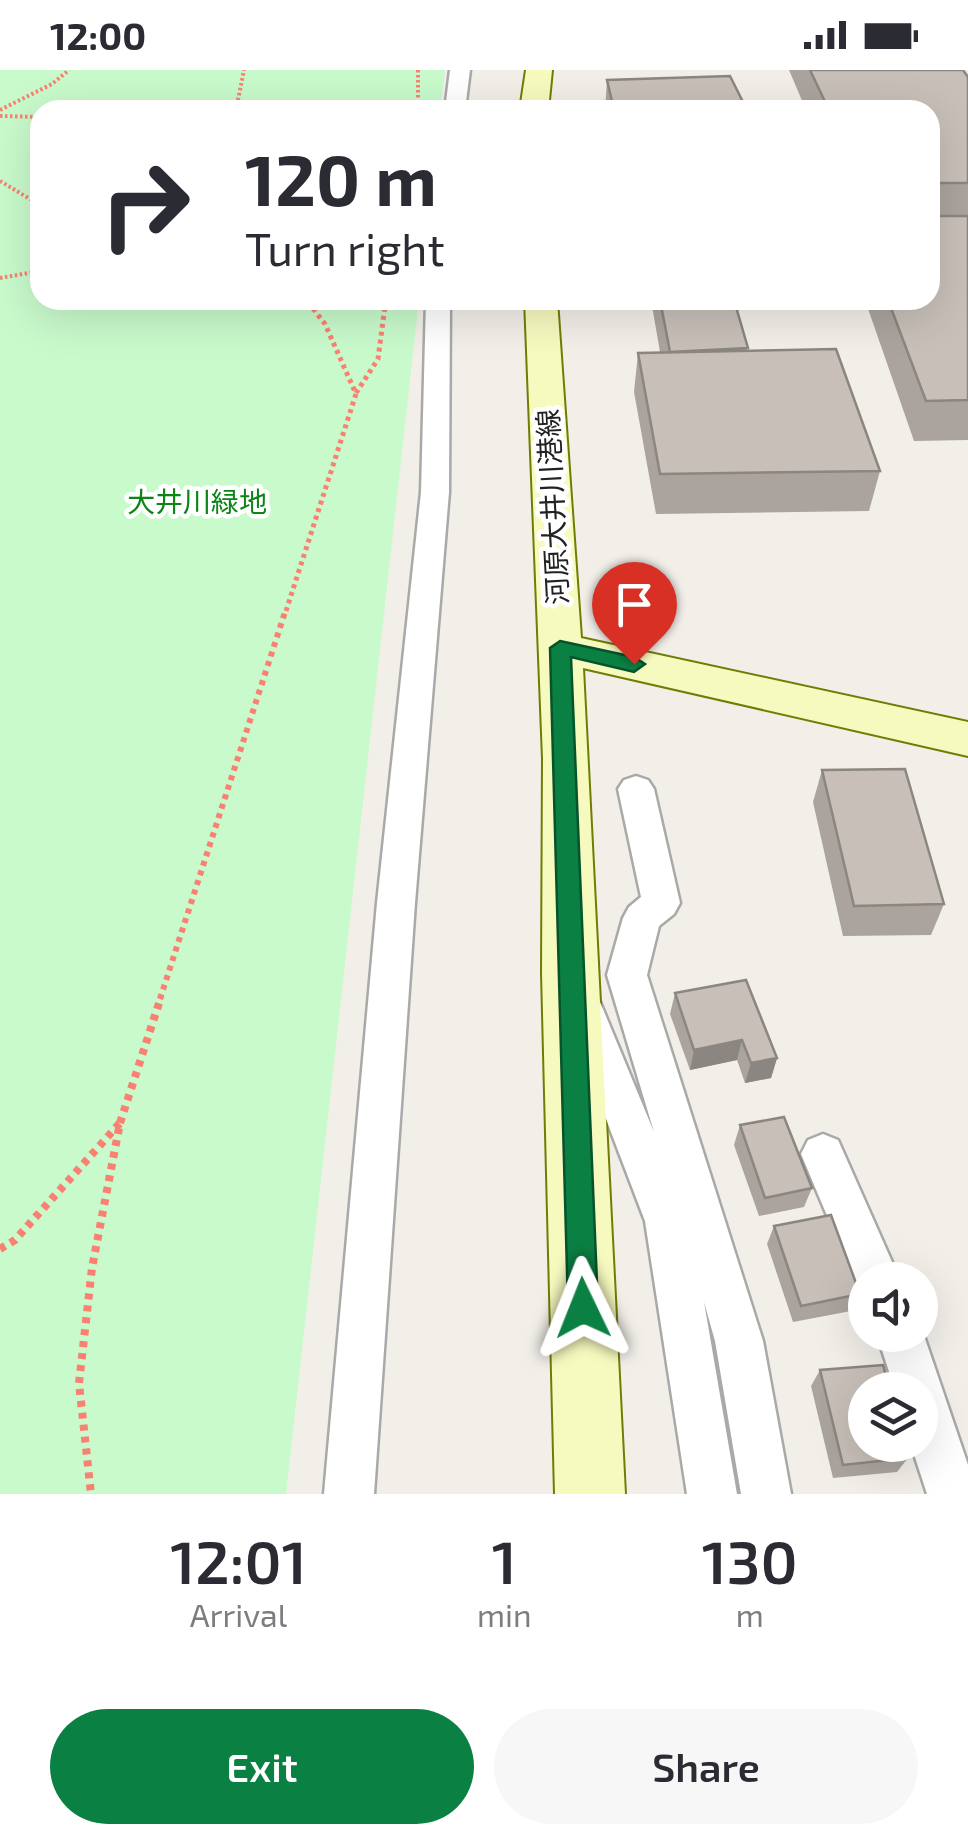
<!DOCTYPE html>
<meta charset="utf-8">
<style>
body{margin:0;font-family:"Exo 2","Noto Sans JP",sans-serif;background:#f7f7f7;color:#2b2b33;height:100vh;display:flex;flex-direction:column;font-size:38px;white-space:nowrap}
*{box-sizing:border-box;margin:0}
p{font-size:32px;color:#7c7c81}
.icon{flex:none;width:55px;height:55px;fill:none;stroke:currentColor;stroke-width:2;stroke-linecap:round;stroke-linejoin:round}
.map{position:relative;height:1424px;overflow:hidden}
.sheet{display:flex;flex-direction:column;background:#fff;flex:1}
.sheet>*{flex:none}
.banner{position:absolute;left:30px;top:30px;width:910px;height:210px;border-radius:30px;box-shadow:0 10px 40px #0002;background:#fff;color:#2b2b33;overflow:hidden}
.fabs{position:absolute;left:848px;top:1192px;display:grid;gap:20px}
.fabs a{display:grid;place-items:center;width:90px;height:90px;border-radius:50%;background:#fff;box-shadow:0 10px 40px #0002;font-size:50px}
.pin{position:absolute;display:grid;place-items:center;width:85px;height:85px;color:#fff;margin:-102px -42px;border-radius:50% 50% 50% 0;rotate:-45deg;box-shadow:0 0 10px #0007}
.pin .icon{rotate:45deg}
.me{position:absolute;width:110px;margin:-55px;rotate:358deg;stroke-linejoin:round;filter:drop-shadow(0 0 8px #0008)}
.turn{display:flex;align-items:center;gap:35px;height:210px;padding:0 50px;font-size:45px}
.turn .icon{width:130px;height:130px;stroke-width:2.5}
.turn b{display:block;font-size:70px;line-height:85px}
.eta{display:flex;justify-content:space-evenly;align-items:center;height:170px;text-align:center}
.eta b{font-size:60px;font-weight:600;line-height:70px}
.button{display:flex;gap:20px;margin-top:auto;padding:20px 50px}
.button a{flex:1;height:115px;border-radius:60px;background:#0b8043;color:#fff;font-size:40px;font-weight:600;line-height:115px;text-align:center}
.button a+a{background:#f7f7f7;color:#2b2b33}
.status{display:flex;justify-content:space-between;align-items:center;height:70px;padding:0 50px;background:#fff;direction:ltr}
.status svg{height:28px;fill:currentColor}
.map>svg:first-child{display:block}
.park{fill:#c8facc}
.lines{fill:none;stroke-linecap:round;stroke-linejoin:round}
.street-casing{stroke:#a9a9a9;stroke-width:5}
.secondary-casing{stroke:#707d05;stroke-width:4}
.path-far3{stroke:#fa8072;stroke-width:4;stroke-dasharray:2.5 2.5;stroke-linecap:butt}
.path-far2{stroke:#fa8072;stroke-width:5;stroke-dasharray:4 4;stroke-linecap:butt}
.path-far1{stroke:#fa8072;stroke-width:6;stroke-dasharray:5 5;stroke-linecap:butt}
.path{stroke:#fa8072;stroke-width:8;stroke-dasharray:6 6;stroke-linecap:butt}
.street{fill:#fff;fill-rule:evenodd}
.secondary{fill:#f7fabf;fill-rule:evenodd}
.wall{fill:#aba49e}
.shaded-wall{fill:#8b8681}
.building{fill:#c7bfb8;stroke:#8b8681;stroke-width:2.5}
.route{fill:#0b8043;stroke:#07532c;stroke-width:2.5}
.labels{text-anchor:middle;dominant-baseline:central;stroke-width:9;stroke-linejoin:round;paint-order:stroke}
.park-label{font-size:28px;fill:#0c8416;stroke:#fff}
.street-label{font-size:28px;fill:#222;stroke:#fff}
</style>
<div class="status"><b>12:00</b><svg viewBox="0 0 49 12"><path d="M0 12V9h3v3zM5 12V6h3v6zM10 12V3h3v9zM15 12V0h3v12zM26 1h20v11H26zM47 4h2v5h-2z"/></svg></div>
<div class="map">
<svg width="968" height="1424" viewBox="0 0 968 1424">
<rect width="100%" height="100%" fill="#f2efe9"/>
<polygon class="park" points="0,0 445,0 440,40 40,40 40,230 419,230 286,1424 0,1424"/>
<g class="lines">
<g class="street-casing">
<g id="street">
<polygon points="450,0 470,0 465,40 445,40"/>
<polygon points="426,230 450,230 449,422 415,833 374,1424 324,1424 377,833 421,422"/>
<polygon points="636,706 648,710 654,719 680,833 674,844 659,856 647,905 763,1271 791,1424 741,1424 715,1271 704,1232 737,1424 687,1424 645,1151 566,944 572,932 586,927 600,932 654,1062 607,905 623,848 629,837 641,827 618,719 624,710"/>
<polygon points="823,1064 838,1070 900,1210 865,1210 865,1228 861,1226 801,1084 808,1070"/>
<polygon points="920,1254 968,1395 968,1424 927,1424 911,1375 920,1375 920,1320 895,1320 877,1265 920,1265"/>
</g>
</g>
<g class="secondary-casing">
<g id="secondary">
<polygon points="526,0 552,0 548,40 520,40"/>
<polygon points="525,230 557,230 581,568 968,652 968,686 583,598 625,1424 555,1424 542,903 543,689"/>
</g>
</g>
<g class="path-far3">
<polyline points="418,0 418,40"/>
<polyline points="0,40 52,14 69,0"/>
<polyline points="236,40 244,0"/>
<polyline points="0,46 40,47"/>
<polyline points="0,111 40,135"/>
<polyline points="0,208 40,201"/>
<polyline points="306,230 313,238"/>
<polyline points="385,238 386,230"/>
</g>
<g class="path-far2">
<polyline points="356,323 378,289 385,236"/>
<polyline points="286,541 356,324 325,254 311,236"/>
</g>
<polyline class="path-far1" points="160,929 286,539"/>
<g class="path">
<polyline points="120,1053 161,927"/>
<polyline points="0,1179 15,1170 120,1053 92,1198 79,1313 91,1424"/>
</g>
<use href="#street" class="street"/>
<use href="#secondary" class="secondary"/>
</g>
<g class="wall">
<polygon points="789,0 963,0 968,7 968,370 914,371 865,230 930,230 930,40 806,40"/>
<polygon points="607,10 747,40 605,40"/>
<polygon points="651,230 734,230 747,281 880,401 869,441 656,444 634,322 638,283 660,282"/>
<polygon points="822,700 944,834 931,865 843,866 813,732"/>
<polygon points="675,923 777,988 771,1008 745,1013 737,990 690,1000 670,944"/>
<polygon points="740,1055 812,1118 804,1137 759,1146 734,1075"/>
<polygon points="774,1156 860,1224 851,1241 793,1252 767,1174"/>
<polygon points="820,1300 908,1388 897,1402 833,1408 811,1316"/>
</g>
<g class="shaded-wall">
<polygon points="742,970 737,990 690,1000 694,980"/>
<polygon points="777,988 771,1008 745,1013 751,993"/>
</g>
<g class="building">
<polygon points="810,0 963,0 968,7 968,113 930,113 930,40 829,40"/>
<polygon points="730,6 747,40 614,40 607,10"/>
<polygon points="930,146 968,146 968,330 926,331 888,230 930,230"/>
<polygon points="660,230 734,230 748,278 670,282"/>
<polygon points="836,279 880,401 660,404 638,283"/>
<polygon points="905,699 944,834 854,836 822,700"/>
<polygon points="746,910 777,988 751,993 742,970 694,980 675,923"/>
<polygon points="784,1047 812,1118 765,1128 740,1055"/>
<polygon points="831,1145 860,1224 801,1236 774,1156"/>
<polygon points="883,1295 890,1320 865,1320 865,1375 905,1375 908,1388 843,1395 820,1300"/>
</g>
<polygon class="route" points="560,571 634,587 645,594 634,602 571,587 598,1238 594,1249 583,1253 572,1249 568,1238 550,578"/>
<g class="labels">
<g class="park-label">
<text x="197" y="431">大井川緑地</text>
</g>
<g class="street-label">
<text transform="translate(552 437) rotate(-93)">河原大井川港線</text>
</g>
</g>
</svg>
<div class="fabs">
<a><svg class="icon" aria-label="sound" viewBox="0 0 24 24"><path d="M4 9h4l5-4v14l-5-4H4zM17 9q2 3 0 6"/></svg></a>
<a><svg class="icon" aria-label="layers" viewBox="0 0 24 24"><path d="M12 4l9 5-9 5-9-5zM3 14l9 5 9-5"/></svg></a>
</div>
<div class="pin" style="left:634px;top:594px;background:#d93025"><svg class="icon" aria-label="arrive" viewBox="0 0 24 24"><path d="M6 21V4h12l-3 4 3 4H6"/></svg></div>
<svg class="me" style="left:583px;top:1238px" viewBox="-20 -20 40 40"><path d="M0-17L14 15 0 8-14 15z" fill="#0b8043" stroke="#fff" stroke-width="4"/></svg>
<div class="banner">
<div class="turn"><svg class="icon" aria-label="right" viewBox="0 0 24 24"><path d="M7 20v-9h11M14 6l5 5-5 5"/></svg><div><b>120 m</b>Turn right</div></div>
</div>
</div>
<section class="sheet">
<div class="eta">
<div><b>12:01</b><p>Arrival</p></div>
<div><b>1</b><p>min</p></div>
<div><b>130</b><p>m</p></div>
</div>
<div class="button"><a>Exit</a><a>Share</a></div>
</section>
